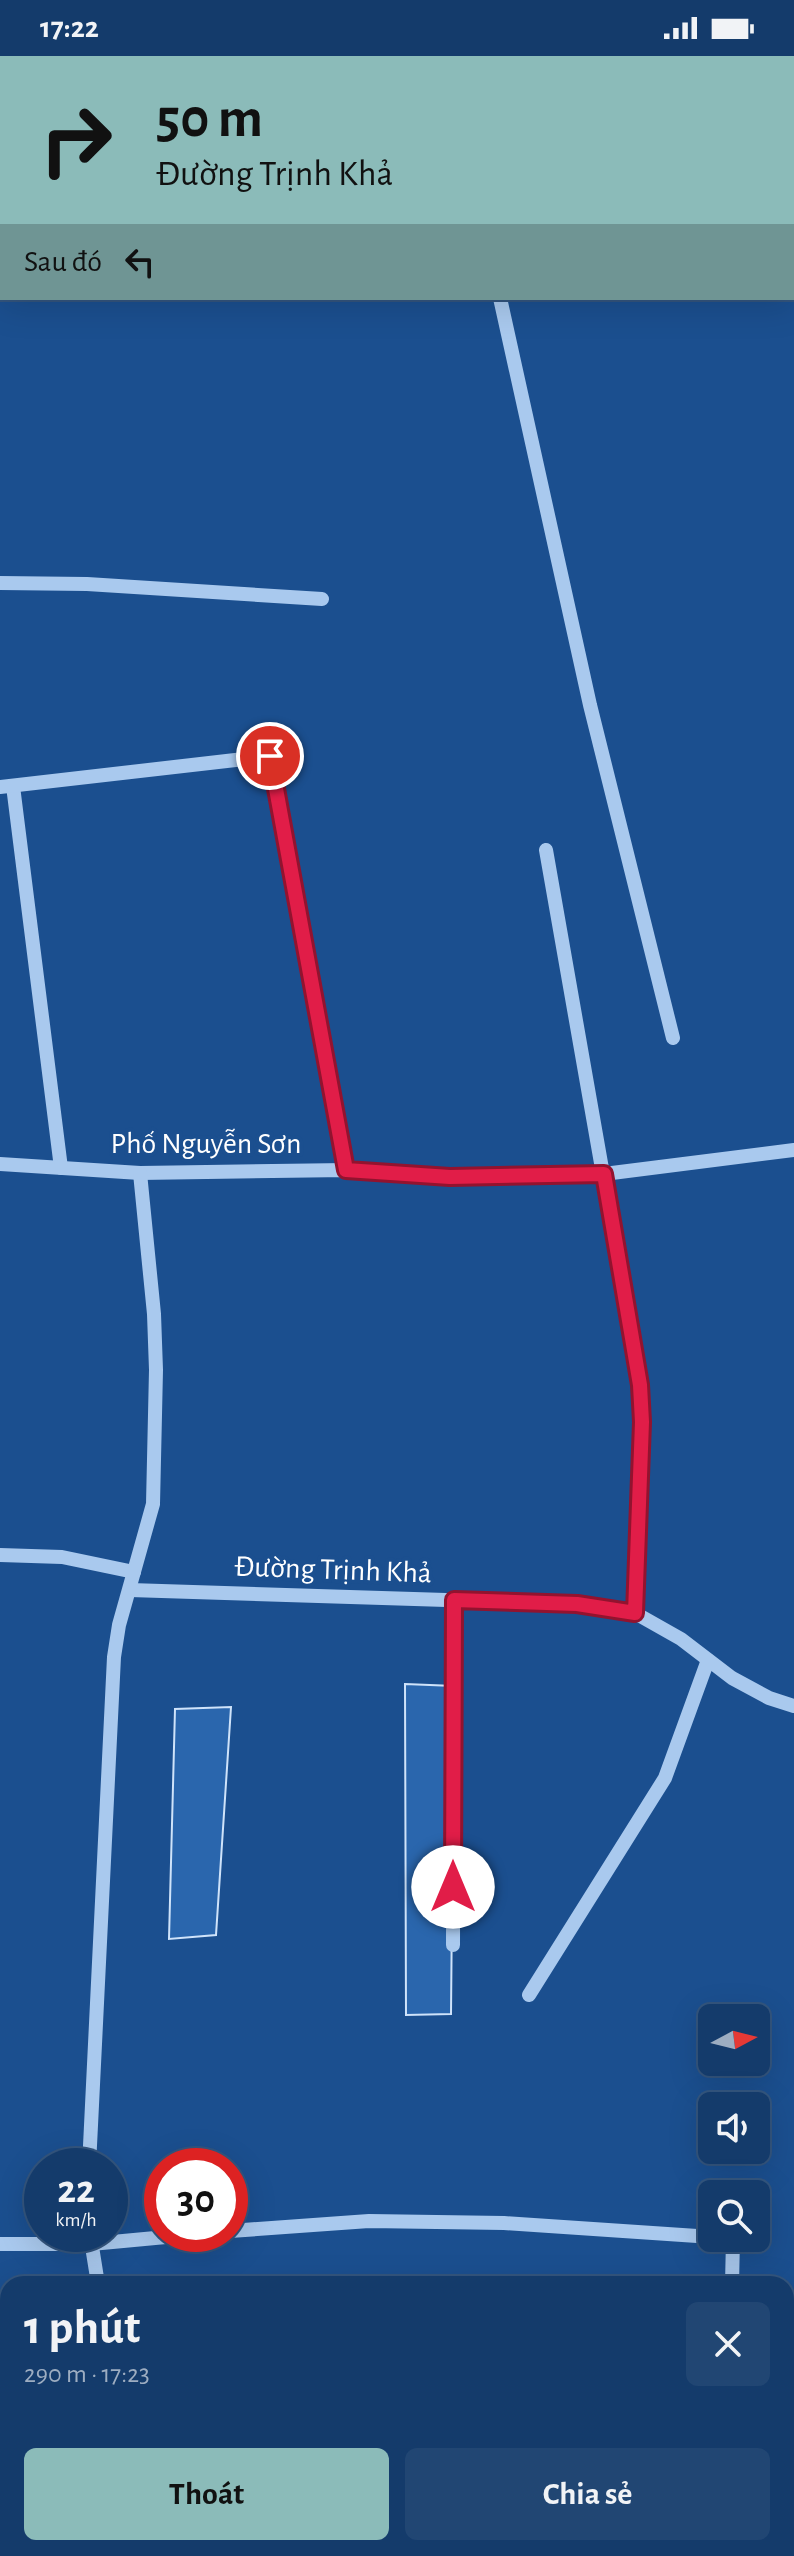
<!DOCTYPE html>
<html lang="vi">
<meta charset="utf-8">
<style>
body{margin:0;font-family:"Alegreya Sans",sans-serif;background:#214673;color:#f1f3f6;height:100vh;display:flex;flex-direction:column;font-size:30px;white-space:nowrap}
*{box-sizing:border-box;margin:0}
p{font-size:26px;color:#9dadc1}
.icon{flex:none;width:44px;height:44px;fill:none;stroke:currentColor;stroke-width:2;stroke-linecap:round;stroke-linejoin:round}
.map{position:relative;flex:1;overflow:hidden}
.panel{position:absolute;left:0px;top:2220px;width:794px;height:280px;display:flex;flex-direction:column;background:#143b6b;border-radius:24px 24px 0 0;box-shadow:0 8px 32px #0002,0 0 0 2px #33557e}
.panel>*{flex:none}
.guide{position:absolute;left:0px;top:0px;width:794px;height:244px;box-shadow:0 8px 32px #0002,0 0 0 2px #33557e;background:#8bbbb9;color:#111;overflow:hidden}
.needle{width:52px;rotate:83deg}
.tools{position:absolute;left:698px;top:1948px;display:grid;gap:16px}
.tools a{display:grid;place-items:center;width:72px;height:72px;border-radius:12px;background:#143b6b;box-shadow:0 8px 32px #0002,0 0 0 2px #33557e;font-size:40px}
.speed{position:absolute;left:24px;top:2092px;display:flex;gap:16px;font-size:40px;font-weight:700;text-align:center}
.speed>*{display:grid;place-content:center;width:104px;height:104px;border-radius:50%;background:#143b6b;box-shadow:0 8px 32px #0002,0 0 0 2px #33557e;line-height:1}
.speed small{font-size:20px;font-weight:400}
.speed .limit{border:12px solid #d22;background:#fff;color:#111}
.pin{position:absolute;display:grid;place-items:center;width:68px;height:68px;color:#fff;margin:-34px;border:4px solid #fff;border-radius:50%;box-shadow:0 2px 8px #0007}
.me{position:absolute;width:88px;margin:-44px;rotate:0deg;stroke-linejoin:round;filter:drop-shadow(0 0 6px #0008)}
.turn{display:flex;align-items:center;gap:28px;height:168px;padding:0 24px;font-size:36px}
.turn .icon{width:104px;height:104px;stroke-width:2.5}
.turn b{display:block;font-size:56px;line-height:68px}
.then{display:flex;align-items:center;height:76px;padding:0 24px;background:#0003;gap:16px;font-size:30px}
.round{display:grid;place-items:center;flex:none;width:84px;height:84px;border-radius:12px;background:#214673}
.headline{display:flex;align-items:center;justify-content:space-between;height:136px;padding:0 24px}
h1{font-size:48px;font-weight:600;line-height:60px}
.button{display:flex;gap:16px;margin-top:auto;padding:16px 24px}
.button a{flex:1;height:92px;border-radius:12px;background:#8bbbb9;color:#111;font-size:32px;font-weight:600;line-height:92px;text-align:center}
.button a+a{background:#214673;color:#f1f3f6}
.status{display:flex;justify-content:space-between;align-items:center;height:56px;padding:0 40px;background:#143b6b;direction:ltr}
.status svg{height:22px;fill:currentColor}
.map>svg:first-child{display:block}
.building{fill:#2a66ad;stroke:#cfe3fa;stroke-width:2}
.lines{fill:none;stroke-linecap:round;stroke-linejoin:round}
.minor{stroke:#a9c9ee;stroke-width:14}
.highway{stroke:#fff;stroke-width:24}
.route-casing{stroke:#92132f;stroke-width:20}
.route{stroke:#e11d48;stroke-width:14}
.labels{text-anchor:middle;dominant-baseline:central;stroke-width:8;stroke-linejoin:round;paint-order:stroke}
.street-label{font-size:30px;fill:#fff;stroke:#1b4f8f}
</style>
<div class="status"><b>17:22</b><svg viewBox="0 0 49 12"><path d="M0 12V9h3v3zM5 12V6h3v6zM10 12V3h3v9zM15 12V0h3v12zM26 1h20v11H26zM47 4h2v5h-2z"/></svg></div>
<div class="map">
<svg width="794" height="2500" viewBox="0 0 794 2500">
<rect width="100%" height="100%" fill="#1b4f8f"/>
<g class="building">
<polygon points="405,1628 454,1630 451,1958 406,1959"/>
<polygon points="231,1651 216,1879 169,1883 175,1653"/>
</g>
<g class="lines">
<g class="minor">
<polyline points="127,0 127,2"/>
<polyline points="451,2 453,0"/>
<polyline points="500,242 590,649 673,982"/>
<polyline points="0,527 87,528 322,543"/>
<polyline points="13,730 61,1112"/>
<polyline points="0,731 270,700 346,1114"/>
<polyline points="546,794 640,1329 642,1366 635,1557"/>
<polyline points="0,1108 140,1117 346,1114 450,1121 604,1118 794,1094"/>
<polyline points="0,1499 62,1501 134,1516"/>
<polyline points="130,1534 577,1548 635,1557 681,1583 732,1622 769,1642 794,1650"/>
<polyline points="453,1889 454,1544"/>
<polyline points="529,1939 665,1722 708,1604"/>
<polyline points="89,2110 114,1601 119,1569 153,1448 156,1314 154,1258 140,1117"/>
<polyline points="230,2175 369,2165 504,2167 712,2181"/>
<polyline points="90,2178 98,2228"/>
<polyline points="725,2182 733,2183 732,2228"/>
<polyline points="0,2188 91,2188 198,2178"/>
<polyline points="786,2243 794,2243"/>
<polyline points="170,2492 173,2500"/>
<polyline points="357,2492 371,2500"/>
</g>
<g class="highway">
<polyline points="724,2 735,0"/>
<polyline points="792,82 794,82"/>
<polyline points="0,141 2,141"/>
<polyline points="0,234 2,234"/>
</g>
</g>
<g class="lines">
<g class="route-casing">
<polyline id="route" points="270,700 346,1114 450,1121 604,1118 640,1329 642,1366 635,1557 577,1548 454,1544 453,1831"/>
</g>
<use href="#route" class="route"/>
</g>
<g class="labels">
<g class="street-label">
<text x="206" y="1088">Phố Nguyễn Sơn</text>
<text transform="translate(333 1514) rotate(2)">Đường Trịnh Khả</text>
</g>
</g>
</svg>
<div class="tools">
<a><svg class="needle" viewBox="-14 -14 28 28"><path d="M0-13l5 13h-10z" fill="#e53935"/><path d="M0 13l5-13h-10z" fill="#9dadc1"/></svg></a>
<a><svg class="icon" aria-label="sound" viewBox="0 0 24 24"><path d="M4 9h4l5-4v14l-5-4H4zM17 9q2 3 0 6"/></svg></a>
<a><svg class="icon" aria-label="search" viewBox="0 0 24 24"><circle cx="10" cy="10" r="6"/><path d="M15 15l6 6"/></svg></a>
</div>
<div class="speed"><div>22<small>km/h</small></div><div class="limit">30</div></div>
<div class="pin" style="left:270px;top:700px;background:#d93025"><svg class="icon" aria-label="arrive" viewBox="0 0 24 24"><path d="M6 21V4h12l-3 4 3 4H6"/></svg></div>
<svg class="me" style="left:453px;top:1831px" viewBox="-20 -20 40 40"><circle r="19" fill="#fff"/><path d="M0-13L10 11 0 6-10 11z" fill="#e11d48"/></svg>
<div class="guide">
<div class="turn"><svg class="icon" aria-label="right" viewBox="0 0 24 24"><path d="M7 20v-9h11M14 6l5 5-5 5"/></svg><div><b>50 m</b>Đường Trịnh Khả</div></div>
<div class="then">Sau đó<svg class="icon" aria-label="left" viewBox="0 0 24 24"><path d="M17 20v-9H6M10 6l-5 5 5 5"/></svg></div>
</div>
<section class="panel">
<div class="headline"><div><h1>1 phút</h1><p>290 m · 17:23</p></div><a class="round"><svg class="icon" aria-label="close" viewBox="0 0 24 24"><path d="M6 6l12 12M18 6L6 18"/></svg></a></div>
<div class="button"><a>Thoát</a><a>Chia sẻ</a></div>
</section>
</div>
